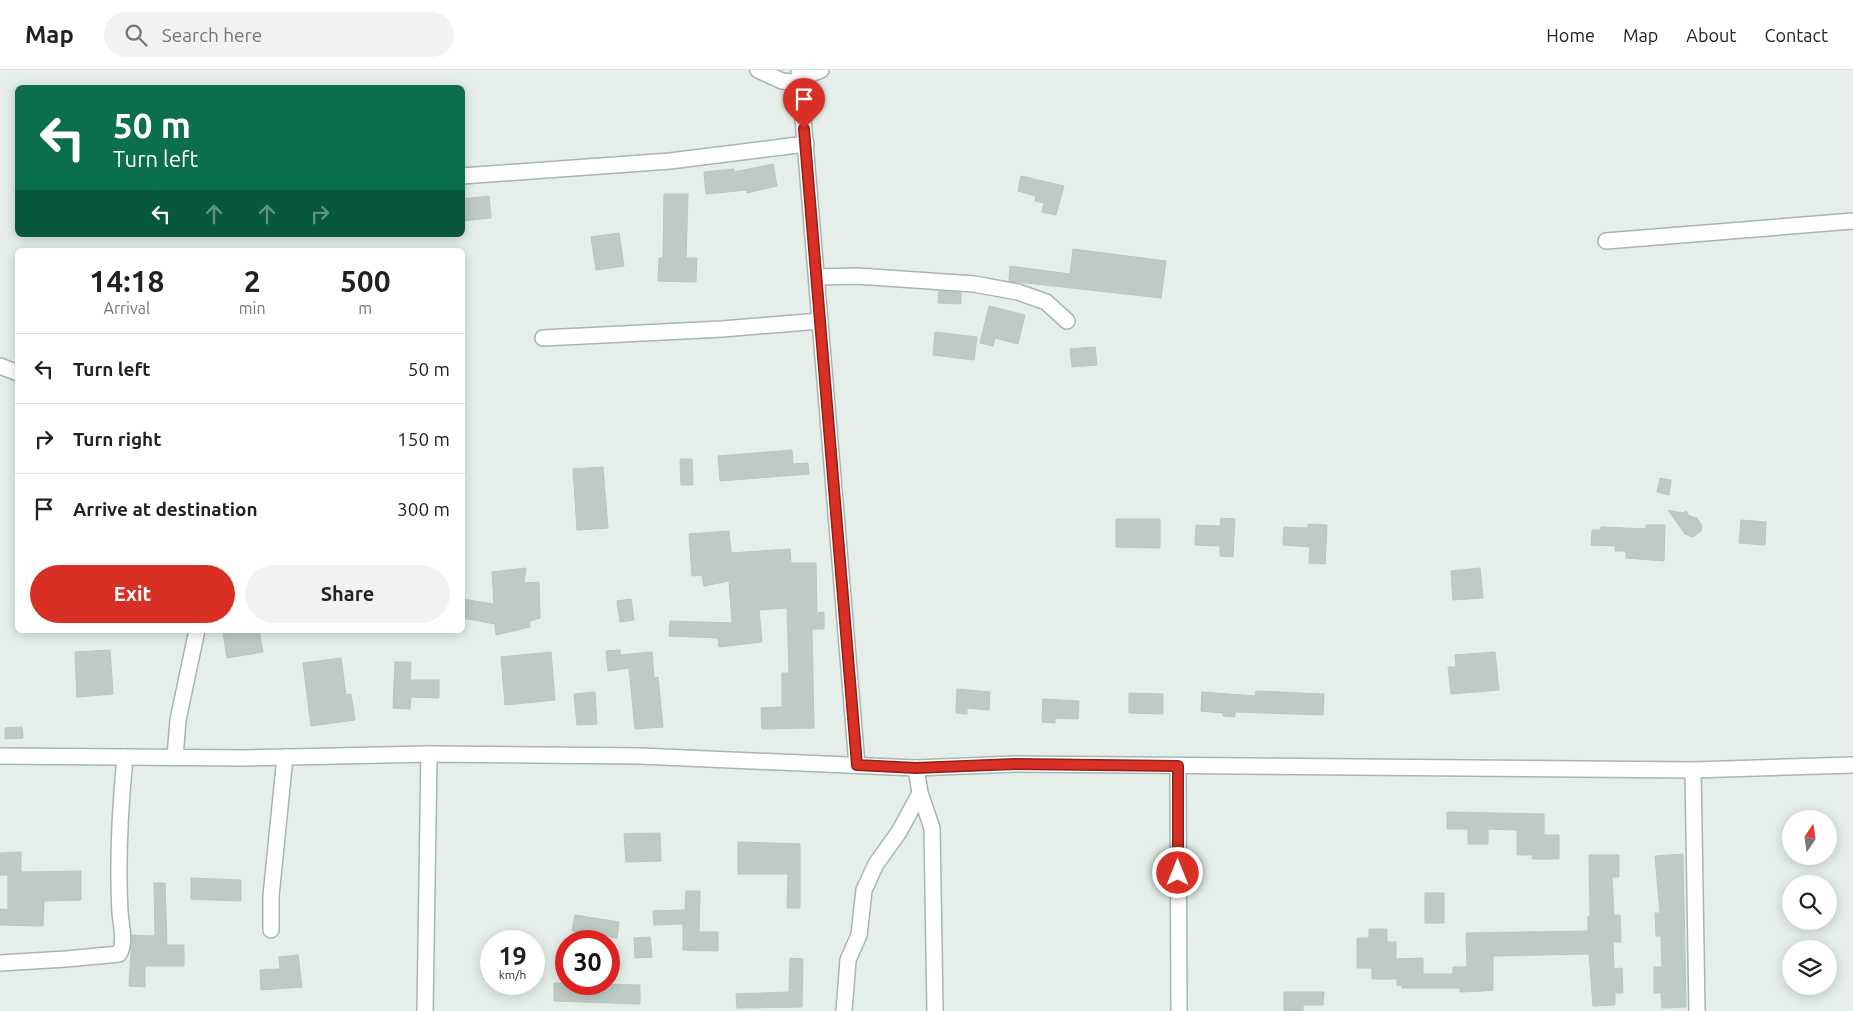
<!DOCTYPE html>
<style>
body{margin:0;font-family:Ubuntu,sans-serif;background:#f2f2f2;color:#222;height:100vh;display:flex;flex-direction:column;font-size:19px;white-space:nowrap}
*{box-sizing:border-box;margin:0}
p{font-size:16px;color:#767676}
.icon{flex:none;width:28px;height:28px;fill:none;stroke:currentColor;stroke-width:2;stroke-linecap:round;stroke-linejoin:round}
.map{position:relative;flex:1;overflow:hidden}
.details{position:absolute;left:15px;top:178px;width:450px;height:385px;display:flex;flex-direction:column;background:#fff;border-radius:8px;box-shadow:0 2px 12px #0003}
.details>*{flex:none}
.hud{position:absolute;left:15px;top:15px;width:450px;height:152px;border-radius:8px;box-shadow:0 2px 12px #0003;background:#0b6e4f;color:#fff;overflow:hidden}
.needle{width:32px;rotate:13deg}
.controls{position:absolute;left:1782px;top:740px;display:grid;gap:10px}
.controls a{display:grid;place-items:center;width:55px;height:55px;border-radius:50%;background:#fff;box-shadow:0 2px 12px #0003;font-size:25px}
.speed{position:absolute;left:480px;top:860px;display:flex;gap:10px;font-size:25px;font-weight:700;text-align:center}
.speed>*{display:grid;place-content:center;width:65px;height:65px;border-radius:50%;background:#fff;box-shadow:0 2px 12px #0003;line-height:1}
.speed small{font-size:12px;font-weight:400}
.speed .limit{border:8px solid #d22;background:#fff;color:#111}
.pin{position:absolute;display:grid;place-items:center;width:42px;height:42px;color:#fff;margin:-51px -21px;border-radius:50% 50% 50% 0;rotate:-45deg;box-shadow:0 0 5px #0007}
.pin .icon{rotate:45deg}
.me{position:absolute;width:55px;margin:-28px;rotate:0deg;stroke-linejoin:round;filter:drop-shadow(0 0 4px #0008)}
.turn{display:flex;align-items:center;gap:18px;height:105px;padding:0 15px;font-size:22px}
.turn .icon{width:65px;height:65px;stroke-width:2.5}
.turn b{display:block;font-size:35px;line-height:42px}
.lanes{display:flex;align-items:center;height:48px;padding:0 15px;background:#0003;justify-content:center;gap:25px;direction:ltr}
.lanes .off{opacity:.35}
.eta{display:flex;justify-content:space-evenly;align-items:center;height:85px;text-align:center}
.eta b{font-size:30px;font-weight:600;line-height:35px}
.cta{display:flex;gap:10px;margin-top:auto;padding:10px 15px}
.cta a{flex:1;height:58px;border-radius:30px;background:#d93025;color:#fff;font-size:20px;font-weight:600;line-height:58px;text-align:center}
.cta a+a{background:#f2f2f2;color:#222}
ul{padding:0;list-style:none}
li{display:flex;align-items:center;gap:15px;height:70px;padding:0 15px;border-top:1px solid #e0e0e0}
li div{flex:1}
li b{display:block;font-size:19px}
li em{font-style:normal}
header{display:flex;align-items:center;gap:30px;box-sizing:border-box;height:70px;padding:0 25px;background:#fff;border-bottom:1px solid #e0e0e0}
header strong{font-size:24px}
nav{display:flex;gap:28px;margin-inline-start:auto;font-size:18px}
.search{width:350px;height:45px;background:#f2f2f2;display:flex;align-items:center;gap:12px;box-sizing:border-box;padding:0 18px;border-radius:28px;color:#767676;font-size:19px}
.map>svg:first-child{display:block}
.building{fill:#bdcbc4;stroke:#b7c7bf}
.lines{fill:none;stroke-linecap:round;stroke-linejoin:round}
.minor-casing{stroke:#a7b6af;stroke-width:18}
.minor{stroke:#fff;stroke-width:15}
.route-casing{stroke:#8d1f18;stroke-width:12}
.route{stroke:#d93025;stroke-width:9}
</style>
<header>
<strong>Map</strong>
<div class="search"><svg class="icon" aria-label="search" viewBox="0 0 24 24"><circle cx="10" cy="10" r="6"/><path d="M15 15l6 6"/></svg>Search here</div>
<nav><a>Home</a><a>Map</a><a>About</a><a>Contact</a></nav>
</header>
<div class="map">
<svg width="1853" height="941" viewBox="0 0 1853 941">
<rect width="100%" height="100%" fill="#e5eee9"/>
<g class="building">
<polygon points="773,94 777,116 747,123 747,120 706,124 704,102 734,99 734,102"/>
<polygon points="1021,106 1064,116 1056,145 1042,142 1044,133 1035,131 1036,126 1018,121"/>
<polygon points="664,124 688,124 686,188 697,188 696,212 658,211 659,188 663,188"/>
<polygon points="489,126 491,148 462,151 462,129"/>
<polygon points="619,163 624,196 596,200 591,167"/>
<polygon points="1073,179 1166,191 1161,228 1009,211 1010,196 1070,204"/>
<polygon points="939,221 961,223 961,234 938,233"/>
<polygon points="989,236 1025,245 1018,274 995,268 993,276 980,273"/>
<polygon points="935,262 977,267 974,290 933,285"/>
<polygon points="1095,277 1097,295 1072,297 1070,279"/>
<polygon points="792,380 793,394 808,393 809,404 720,411 718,386"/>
<polygon points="680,389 692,389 693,415 681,415"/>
<polygon points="603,397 608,458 577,460 573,399"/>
<polygon points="1660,408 1671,410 1669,425 1657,422"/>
<polygon points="1668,440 1683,443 1686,441 1689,446 1697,448 1702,456 1701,461 1693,467 1685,464"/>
<polygon points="1221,448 1235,449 1233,487 1220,486 1220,476 1195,475 1196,455 1220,456"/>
<polygon points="1116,449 1160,449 1160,478 1116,477"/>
<polygon points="1741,450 1766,452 1765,475 1739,473"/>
<polygon points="1308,454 1327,455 1325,494 1309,493 1310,477 1283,475 1284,457 1308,458"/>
<polygon points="1646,455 1665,455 1664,491 1626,488 1626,481 1615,481 1615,476 1591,475 1592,460 1601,460 1601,457 1646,459"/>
<polygon points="729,461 731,483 790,479 791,493 816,493 817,543 824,542 824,559 812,559 814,658 762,659 761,638 782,637 782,603 789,603 787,538 759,540 762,572 719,577 718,568 669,566 670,551 732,553 729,511 704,516 702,505 692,506 689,464"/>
<polygon points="526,498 524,513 539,512 540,548 530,551 530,557 496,565 495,554 462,548 462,529 494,534 492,502"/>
<polygon points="1480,498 1483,528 1453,530 1451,501"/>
<polygon points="631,529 634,550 620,552 617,531"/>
<polygon points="244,560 259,560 263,582 227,588 223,563"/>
<polygon points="110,580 113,624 77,627 75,582"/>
<polygon points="620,580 620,585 652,582 654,608 658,607 663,657 635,659 629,598 608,601 606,581"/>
<polygon points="551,582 555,630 505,635 501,587"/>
<polygon points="1495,582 1499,620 1451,624 1448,597 1456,597 1455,585"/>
<polygon points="341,588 346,625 351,624 355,650 311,656 303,593"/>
<polygon points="395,592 411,592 410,610 439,610 439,628 411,627 410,639 393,638"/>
<polygon points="957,619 990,622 989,640 967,638 967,644 956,643"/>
<polygon points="1256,621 1324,624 1323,645 1235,642 1235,647 1223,646 1223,643 1201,641 1202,622 1255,626"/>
<polygon points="595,622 597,654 577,655 574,624"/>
<polygon points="1129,623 1163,624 1163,644 1129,643"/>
<polygon points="1043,629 1079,631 1078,649 1055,648 1055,653 1042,652"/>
<polygon points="22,657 23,668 5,669 5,658"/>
<polygon points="1447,742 1544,744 1544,765 1559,765 1559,789 1532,789 1533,785 1517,785 1517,760 1488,759 1488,774 1468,774 1468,759 1447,759"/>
<polygon points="660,763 661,791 626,792 624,764"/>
<polygon points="738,772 800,774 800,838 787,838 788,804 738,804"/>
<polygon points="21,782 21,802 81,801 81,830 44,831 43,856 0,855 0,839 8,840 8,805 0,805 0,783"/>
<polygon points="1683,784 1686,937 1662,938 1661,923 1654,923 1654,897 1662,897 1661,866 1656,866 1655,843 1660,843 1655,786"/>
<polygon points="1589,785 1619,785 1619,807 1612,807 1614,845 1620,845 1621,872 1613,872 1614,899 1622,898 1623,923 1615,923 1615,935 1593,936 1589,884 1493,886 1493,920 1483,921 1460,922 1460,918 1402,918 1402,915 1397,916 1397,909 1372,909 1372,898 1357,898 1357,868 1369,868 1369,859 1387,859 1387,872 1396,872 1396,889 1423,888 1423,904 1453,904 1453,897 1467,897 1466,863 1588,861 1588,846 1590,846"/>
<polygon points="191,808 241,810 241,831 191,829"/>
<polygon points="154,813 165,813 167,875 184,875 184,896 145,896 145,917 129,916 132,865 155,866"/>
<polygon points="686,821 700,821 699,862 718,862 718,881 683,880 683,854 654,855 653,841 685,840"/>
<rect x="1425" y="823" width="19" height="30"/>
<polygon points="575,845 619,852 617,868 572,861"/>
<polygon points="650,867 652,887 635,888 634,868"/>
<polygon points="298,885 302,917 261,920 260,900 280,899 279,887"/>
<polygon points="790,888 803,889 802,937 737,938 736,924 789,922"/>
<polygon points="554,913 640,915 640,934 554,931"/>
<polygon points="1284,922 1324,922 1323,935 1303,935 1303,941 1284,941"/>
</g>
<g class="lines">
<g class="minor-casing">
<g id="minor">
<polyline points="758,0 782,11 800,13"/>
<polyline points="799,0 857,695"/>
<polyline points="800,8 821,0"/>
<polyline points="462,106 670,91 806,74"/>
<polyline points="1606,171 1853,151"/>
<polyline points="818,207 857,206 974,214 1018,222 1046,232 1067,251"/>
<polyline points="543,268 722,259 820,251"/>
<polyline points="0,296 18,303"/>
<polyline points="0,686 246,688 429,684 640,686 916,698 1015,694 1693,700 1853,695"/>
<polyline points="175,687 178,650 197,560"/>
<polyline points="1178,696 1179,941"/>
<polyline points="916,698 920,723 932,758 935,941"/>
<polyline points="1693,700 1697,941"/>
<polyline points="271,860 271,826 285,687"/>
<path d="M0 893 66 889 119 884C126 872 121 856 120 842 117 790 120 739 125 687"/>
<polyline points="425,941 429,684"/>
<polyline points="844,941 848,890 859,865 864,820 876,794 899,762 920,723"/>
</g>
</g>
<use href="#minor" class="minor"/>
</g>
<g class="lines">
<g class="route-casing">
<polyline id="route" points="804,59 857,695 916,698 1015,694 1178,696 1178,803"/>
</g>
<use href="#route" class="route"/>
</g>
</svg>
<div class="controls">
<a><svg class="needle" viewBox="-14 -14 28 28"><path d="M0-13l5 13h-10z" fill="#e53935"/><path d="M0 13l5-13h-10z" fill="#767676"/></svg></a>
<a><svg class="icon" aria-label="search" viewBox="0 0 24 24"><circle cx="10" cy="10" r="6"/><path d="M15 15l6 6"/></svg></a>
<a><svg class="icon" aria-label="layers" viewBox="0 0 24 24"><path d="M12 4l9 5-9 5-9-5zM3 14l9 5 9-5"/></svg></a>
</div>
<div class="speed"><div>19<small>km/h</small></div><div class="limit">30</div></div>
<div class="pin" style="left:804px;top:59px;background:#d93025"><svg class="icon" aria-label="arrive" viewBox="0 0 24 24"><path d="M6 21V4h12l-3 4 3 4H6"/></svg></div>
<svg class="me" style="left:1178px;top:803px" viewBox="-20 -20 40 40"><circle r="17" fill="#d93025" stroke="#fff" stroke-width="3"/><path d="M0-11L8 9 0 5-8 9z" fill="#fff"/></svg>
<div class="hud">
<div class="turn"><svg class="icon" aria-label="left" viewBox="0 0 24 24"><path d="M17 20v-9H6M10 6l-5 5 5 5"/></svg><div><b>50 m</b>Turn left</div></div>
<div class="lanes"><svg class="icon" aria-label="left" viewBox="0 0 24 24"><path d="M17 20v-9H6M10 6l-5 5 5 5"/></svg><svg class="icon off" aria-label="ahead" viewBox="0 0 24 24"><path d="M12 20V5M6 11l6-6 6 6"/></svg><svg class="icon off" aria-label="ahead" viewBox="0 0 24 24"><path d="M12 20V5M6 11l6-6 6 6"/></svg><svg class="icon off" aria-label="right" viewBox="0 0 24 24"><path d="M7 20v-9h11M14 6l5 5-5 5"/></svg></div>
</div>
<section class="details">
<div class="eta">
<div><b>14:18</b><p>Arrival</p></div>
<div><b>2</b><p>min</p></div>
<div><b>500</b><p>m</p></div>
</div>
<ul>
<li><svg class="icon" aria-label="left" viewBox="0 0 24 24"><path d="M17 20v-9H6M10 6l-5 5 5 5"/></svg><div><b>Turn left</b></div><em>50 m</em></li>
<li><svg class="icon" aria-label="right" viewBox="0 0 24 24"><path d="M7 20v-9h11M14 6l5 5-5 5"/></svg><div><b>Turn right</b></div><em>150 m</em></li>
<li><svg class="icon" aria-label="arrive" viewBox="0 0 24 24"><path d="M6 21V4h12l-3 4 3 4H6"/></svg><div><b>Arrive at destination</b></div><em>300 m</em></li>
</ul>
<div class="cta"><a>Exit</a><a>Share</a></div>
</section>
</div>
